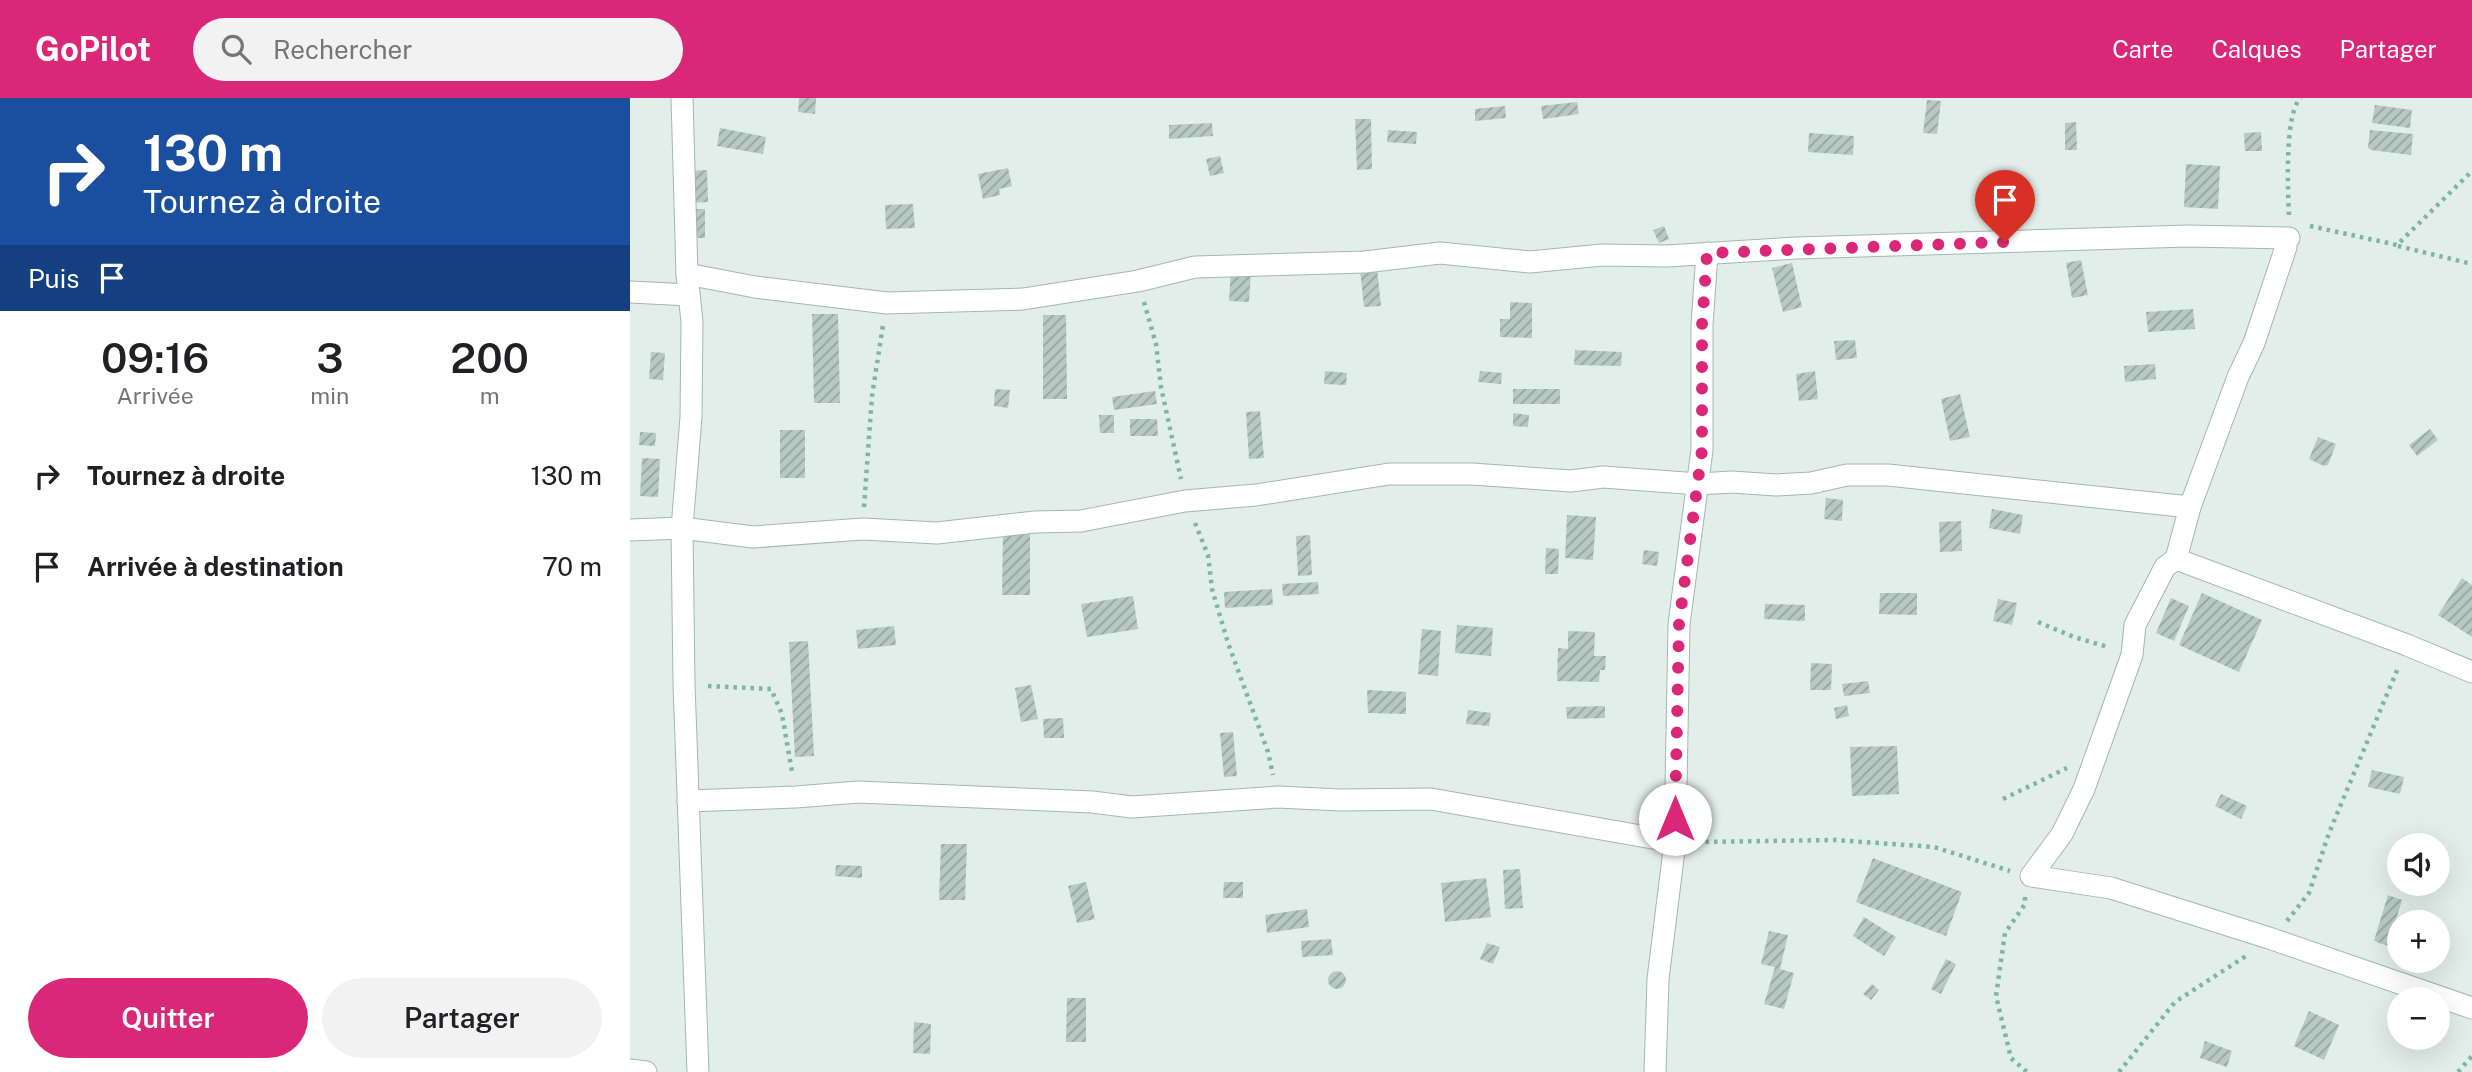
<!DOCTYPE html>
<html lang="fr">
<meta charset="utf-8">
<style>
body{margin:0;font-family:"Public Sans",sans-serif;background:#f2f2f2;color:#202124;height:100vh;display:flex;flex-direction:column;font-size:26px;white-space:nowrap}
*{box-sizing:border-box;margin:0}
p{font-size:23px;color:#757577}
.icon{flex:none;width:38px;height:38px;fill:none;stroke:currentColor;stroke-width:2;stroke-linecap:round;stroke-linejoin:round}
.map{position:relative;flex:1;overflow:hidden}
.details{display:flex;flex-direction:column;background:#fff;width:630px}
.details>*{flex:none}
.hud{background:#1a4fa0;color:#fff;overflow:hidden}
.buttons{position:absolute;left:1757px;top:735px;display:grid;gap:14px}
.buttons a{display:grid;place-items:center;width:63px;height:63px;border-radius:50%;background:#fff;box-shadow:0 7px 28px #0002;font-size:35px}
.pin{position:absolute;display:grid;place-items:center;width:60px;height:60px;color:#fff;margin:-72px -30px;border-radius:50% 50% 50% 0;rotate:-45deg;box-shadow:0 0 7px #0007}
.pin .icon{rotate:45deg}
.me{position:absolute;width:77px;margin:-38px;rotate:0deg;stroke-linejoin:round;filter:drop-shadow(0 0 5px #0008)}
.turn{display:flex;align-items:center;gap:24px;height:147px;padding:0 28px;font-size:32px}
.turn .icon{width:91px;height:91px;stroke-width:2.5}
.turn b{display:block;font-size:49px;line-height:60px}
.then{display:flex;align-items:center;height:66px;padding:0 28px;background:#0003;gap:14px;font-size:26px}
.eta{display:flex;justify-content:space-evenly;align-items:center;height:119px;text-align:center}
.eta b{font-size:42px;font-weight:600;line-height:49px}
.button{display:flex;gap:14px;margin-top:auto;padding:14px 28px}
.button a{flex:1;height:80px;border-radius:42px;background:#db2777;color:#fff;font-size:28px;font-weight:600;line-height:80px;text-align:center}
.button a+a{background:#f2f2f2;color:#202124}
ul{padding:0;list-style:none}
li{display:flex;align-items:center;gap:21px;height:91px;padding:0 28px}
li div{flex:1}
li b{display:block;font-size:26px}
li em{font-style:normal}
header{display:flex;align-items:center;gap:42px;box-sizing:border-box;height:98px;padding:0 35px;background:#db2777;color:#fff}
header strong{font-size:33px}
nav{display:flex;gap:38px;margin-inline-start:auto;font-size:24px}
.search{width:490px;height:63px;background:#f2f2f2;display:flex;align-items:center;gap:18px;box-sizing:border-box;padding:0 24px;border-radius:38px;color:#757577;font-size:26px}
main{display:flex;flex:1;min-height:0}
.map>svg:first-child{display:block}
.building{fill:url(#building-hatch)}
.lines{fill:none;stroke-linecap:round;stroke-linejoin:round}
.minor-casing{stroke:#a4b7b1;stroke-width:23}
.path{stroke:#7fb5a6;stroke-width:4.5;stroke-dasharray:3.5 5;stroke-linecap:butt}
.minor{stroke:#fff;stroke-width:21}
.route{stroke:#db2777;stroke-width:12;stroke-dasharray:0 21.6}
</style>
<header>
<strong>GoPilot</strong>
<div class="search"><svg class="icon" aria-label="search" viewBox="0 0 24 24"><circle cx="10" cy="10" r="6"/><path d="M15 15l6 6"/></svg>Rechercher</div>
<nav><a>Carte</a><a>Calques</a><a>Partager</a></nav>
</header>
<main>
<section class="details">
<div class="hud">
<div class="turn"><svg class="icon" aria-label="right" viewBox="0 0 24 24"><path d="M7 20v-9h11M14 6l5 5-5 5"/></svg><div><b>130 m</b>Tournez à droite</div></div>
<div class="then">Puis<svg class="icon" aria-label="arrive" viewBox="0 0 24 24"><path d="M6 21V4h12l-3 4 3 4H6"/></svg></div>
</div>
<div class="eta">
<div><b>09:16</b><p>Arrivée</p></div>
<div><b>3</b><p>min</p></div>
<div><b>200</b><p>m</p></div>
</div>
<ul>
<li><svg class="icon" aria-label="right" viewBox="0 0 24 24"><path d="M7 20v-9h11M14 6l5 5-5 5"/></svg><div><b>Tournez à droite</b></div><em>130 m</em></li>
<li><svg class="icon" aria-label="arrive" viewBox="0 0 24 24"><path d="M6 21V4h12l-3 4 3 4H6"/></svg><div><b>Arrivée à destination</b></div><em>70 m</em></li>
</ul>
<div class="button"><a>Quitter</a><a>Partager</a></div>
</section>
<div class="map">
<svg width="1842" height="974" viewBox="0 0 1842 974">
<defs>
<pattern id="building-hatch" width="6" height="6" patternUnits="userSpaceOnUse" patternTransform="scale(1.75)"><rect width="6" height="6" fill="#b7c9c2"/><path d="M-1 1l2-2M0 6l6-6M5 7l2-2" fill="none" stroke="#94a59f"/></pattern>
</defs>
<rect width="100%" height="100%" fill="#e2eee9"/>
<g class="building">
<polygon points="169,0 186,0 185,16 168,14"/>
<polygon points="1297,2 1311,3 1307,36 1293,35"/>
<polygon points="947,4 949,16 913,21 911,8"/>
<polygon points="1745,7 1782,12 1780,30 1742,25"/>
<polygon points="875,8 876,20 845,23 845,11"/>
<polygon points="725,21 741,21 742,71 727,72"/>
<polygon points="1446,24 1447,52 1435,52 1435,25"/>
<polygon points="582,25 583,38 539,41 539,27"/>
<polygon points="90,30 136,39 133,56 87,48"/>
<polygon points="758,32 787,34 786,46 757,44"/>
<polygon points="1740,32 1783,36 1781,57 1741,52 1738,50"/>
<polygon points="1631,34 1632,53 1615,53 1614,35"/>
<polygon points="1179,35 1224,38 1223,57 1178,54"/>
<polygon points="590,58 594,75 580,78 576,61"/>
<polygon points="1556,66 1590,68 1588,111 1554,109"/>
<polygon points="378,70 382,88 369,91 370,97 353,101 348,76"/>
<polygon points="77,72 78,104 57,105 57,73"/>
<polygon points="283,106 285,130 256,131 255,107"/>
<polygon points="58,111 75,111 75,140 57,140"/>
<polygon points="1034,128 1039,141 1029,145 1023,132"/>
<polygon points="1451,162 1458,197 1442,200 1436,165"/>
<polygon points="1162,165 1172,209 1153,214 1142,170"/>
<polygon points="747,170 751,208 734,209 730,172"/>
<polygon points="601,172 621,173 619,204 599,203"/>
<polygon points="880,204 902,205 902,240 870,239 870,221 880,221"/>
<polygon points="1563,211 1565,231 1518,234 1516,214"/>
<polygon points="182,216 208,216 210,305 184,305"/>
<polygon points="413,217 436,217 437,301 413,301"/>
<polygon points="1225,242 1227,260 1206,262 1204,243"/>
<polygon points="945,252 992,254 991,268 944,267"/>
<polygon points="21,254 35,255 33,282 19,281"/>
<polygon points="1525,266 1526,281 1495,284 1494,268"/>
<polygon points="695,273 717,275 716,287 694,286"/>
<polygon points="850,273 872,275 871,286 848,284"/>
<polygon points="1185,273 1188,301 1169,303 1166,276"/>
<polygon points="365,291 380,292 378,310 364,308"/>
<rect x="883" y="291" width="47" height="15"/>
<polygon points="525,293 527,306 484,312 482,299"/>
<polygon points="1330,296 1340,339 1320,343 1311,301"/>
<polygon points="630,313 634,360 619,361 616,314"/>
<polygon points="883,315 899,317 898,329 883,328"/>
<polygon points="469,317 484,317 484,335 470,335"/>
<polygon points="500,321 527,321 528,338 500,338"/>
<polygon points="1800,331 1808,342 1787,358 1779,347"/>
<rect x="150" y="332" width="25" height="48"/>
<polygon points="10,334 26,335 25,348 9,347"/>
<polygon points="1688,339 1706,346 1698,367 1694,368 1679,361"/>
<polygon points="12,360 30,361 28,399 10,398"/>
<polygon points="1196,400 1213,402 1212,423 1194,421"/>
<polygon points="1362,411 1393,417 1390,436 1359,430"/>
<polygon points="937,417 966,419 963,462 935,460"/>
<polygon points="1331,423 1332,453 1310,454 1309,424"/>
<polygon points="373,435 400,435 400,497 372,497"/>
<polygon points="680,437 682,477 668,478 666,438"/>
<polygon points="916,450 929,451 928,476 915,476"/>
<polygon points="1014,452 1029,454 1027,468 1012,466"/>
<polygon points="1832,480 1842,487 1842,539 1808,517"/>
<polygon points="688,484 689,496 653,498 652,486"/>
<polygon points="642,491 643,507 595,510 594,494"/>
<polygon points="1250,495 1287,495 1287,517 1249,516"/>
<polygon points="1572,495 1632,522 1609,574 1549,547"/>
<polygon points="503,498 508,531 457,539 451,506"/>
<polygon points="1541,500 1559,508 1544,543 1526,535"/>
<polygon points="1368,501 1387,505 1382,527 1363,523"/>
<polygon points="1135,506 1175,507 1175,523 1134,521"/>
<polygon points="827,527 863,530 861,558 825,555"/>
<polygon points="264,528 266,547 228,551 226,532"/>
<polygon points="792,531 811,533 808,578 788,576"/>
<polygon points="938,533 965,534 964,558 976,558 975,572 970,572 969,584 927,583 928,550 938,551"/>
<polygon points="178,543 184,658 165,659 159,544"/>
<polygon points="1181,565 1202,566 1201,592 1180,592"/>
<polygon points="1238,583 1240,595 1214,598 1212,586"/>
<polygon points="401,587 408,621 391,624 385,590"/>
<polygon points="737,592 776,594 776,616 738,615"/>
<polygon points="1217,607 1219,618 1206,621 1204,610"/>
<polygon points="975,608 975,620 937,621 936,609"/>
<polygon points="838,612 861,615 859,628 836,626"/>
<polygon points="433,620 434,640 414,640 413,621"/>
<polygon points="603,634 607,678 594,679 590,635"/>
<polygon points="1267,648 1269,696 1222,698 1220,649"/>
<polygon points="1742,672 1774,679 1770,696 1738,689"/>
<polygon points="1591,696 1617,708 1611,721 1585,708"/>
<polygon points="311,746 337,746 335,802 309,802"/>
<polygon points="1243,760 1332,794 1316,838 1226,804"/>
<polygon points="206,767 232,768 232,780 205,778"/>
<polygon points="890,771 893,810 875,811 873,772"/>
<polygon points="856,780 861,819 815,824 811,785"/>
<polygon points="456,784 465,821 447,825 438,788"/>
<polygon points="594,784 613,784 613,800 593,800"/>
<polygon points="1758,797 1772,802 1758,848 1744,843"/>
<polygon points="677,811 679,829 637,835 635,817"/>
<polygon points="1234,819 1266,839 1254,858 1223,838"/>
<polygon points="1139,833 1158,837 1150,871 1164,875 1154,911 1134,906 1145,869 1131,866"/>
<polygon points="701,841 703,857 672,859 671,843"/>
<polygon points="857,845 870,849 863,866 850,861"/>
<polygon points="1316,861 1326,866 1311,896 1301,891"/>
<circle cx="707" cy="882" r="9"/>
<polygon points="1242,886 1249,892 1241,902 1233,896"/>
<polygon points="437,900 456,900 456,944 436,944"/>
<polygon points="1679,913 1709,927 1694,962 1664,948"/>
<polygon points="284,924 301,926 300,956 283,955"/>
<polygon points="1575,943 1602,953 1597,969 1570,960"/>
</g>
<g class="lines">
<g class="minor-casing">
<g id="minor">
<polyline points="52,0 57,176 62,224 61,319 52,430 54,586 68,974"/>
<polyline points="1656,149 1624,245 1608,279 1560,409 1546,461 1777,547 1842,574"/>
<polyline points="57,176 125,189 257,205 393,201 508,183 565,169 735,164 810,155 900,164 972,157 1037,158 1166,150 1558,138 1659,140"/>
<polyline points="0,194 59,197"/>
<polyline points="0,432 52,430 123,439 233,431 307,435 405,424 451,423 555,403 626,397 759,376 842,376 941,383 973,379 1069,386 1102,384 1146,387 1181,385 1217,377 1258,377 1560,409"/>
<polyline points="1546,461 1535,469 1505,527 1502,557 1454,691 1432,736 1401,778 1481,790 1642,841 1842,910"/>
<polyline points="58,703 166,699 228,694 462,704 502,709 648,699 710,702 801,701 1045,744"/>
<polyline points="0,972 16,974"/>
<polyline points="1025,974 1028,881 1045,744 1049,526 1072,352 1072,227 1077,155"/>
</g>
</g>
<g class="path">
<path d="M1659 117C1658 94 1654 14 1671 0"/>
<polyline points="1680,128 1767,147 1842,73"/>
<polyline points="1768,148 1842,166"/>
<polyline points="514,204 526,246 531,289 551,381"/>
<polyline points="234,409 242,298 253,227"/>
<polyline points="565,425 578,457 582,491 598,545 638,654 643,677"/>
<polyline points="1408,524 1444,539 1478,549"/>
<polyline points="78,588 141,591 152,616 162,674"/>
<polyline points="1373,701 1437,670"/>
<polyline points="1067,744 1205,742 1304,749 1380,773"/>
<polyline points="1395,799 1395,806 1375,835 1366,898 1381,960 1397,974"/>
<polyline points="1657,823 1679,795 1699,735 1768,570"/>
<polyline points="1489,974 1545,904 1616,858"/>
<polyline points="1828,974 1842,958"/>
</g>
<use href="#minor" class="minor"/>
</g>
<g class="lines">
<polyline class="route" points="1045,721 1049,526 1072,352 1072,227 1077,155 1375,144"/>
</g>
</svg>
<div class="buttons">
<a><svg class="icon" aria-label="sound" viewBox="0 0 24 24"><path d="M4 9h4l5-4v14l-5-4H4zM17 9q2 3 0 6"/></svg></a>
<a>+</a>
<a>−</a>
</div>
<div class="pin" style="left:1375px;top:144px;background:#d93025"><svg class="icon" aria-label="arrive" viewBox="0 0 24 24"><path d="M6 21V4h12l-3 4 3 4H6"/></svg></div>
<svg class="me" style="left:1045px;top:721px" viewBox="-20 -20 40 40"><circle r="19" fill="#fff"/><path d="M0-13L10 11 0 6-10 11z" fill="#db2777"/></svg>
</div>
</main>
